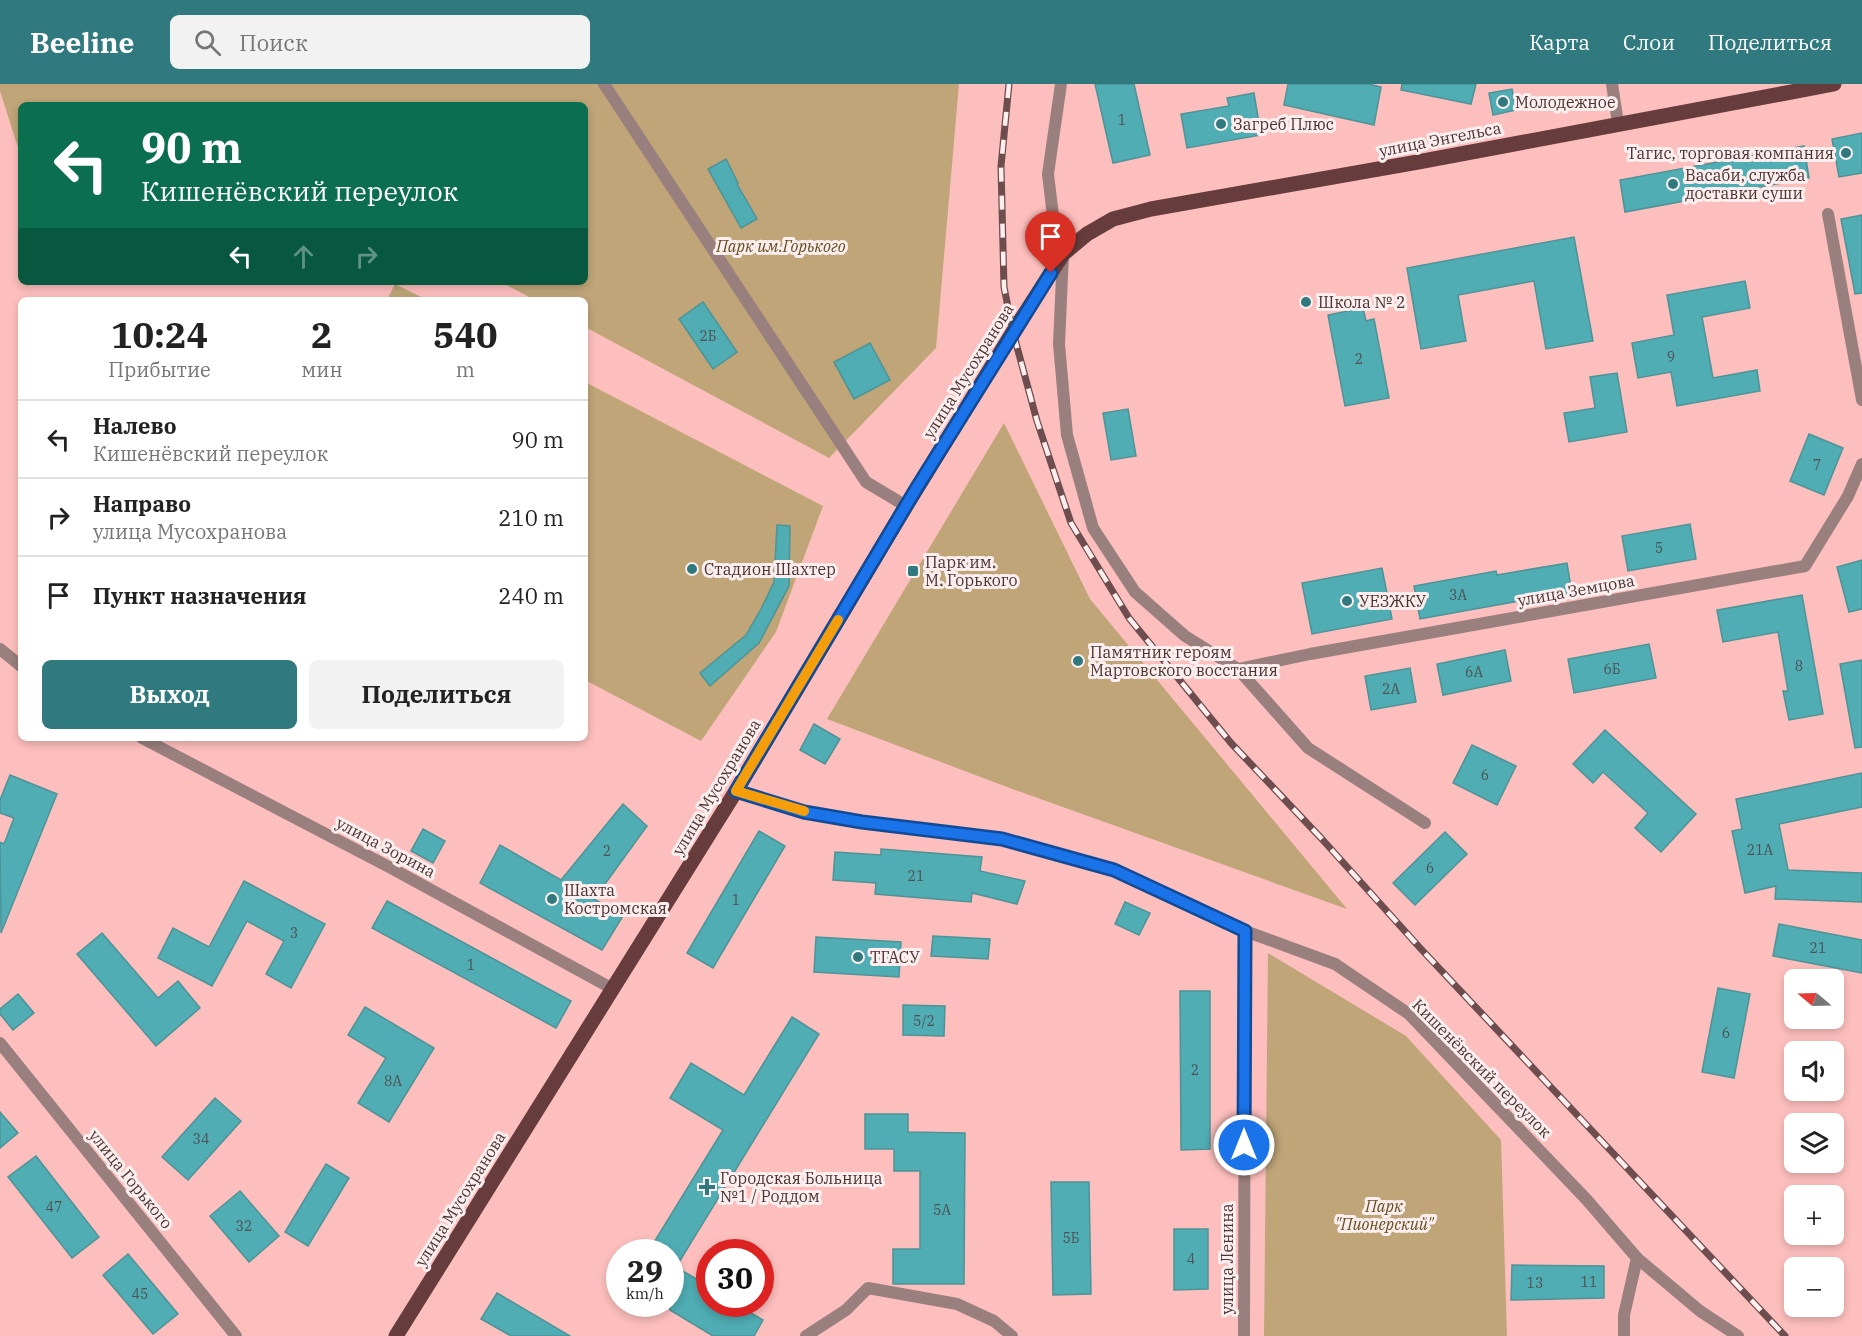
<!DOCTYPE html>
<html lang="ru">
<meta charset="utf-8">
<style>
body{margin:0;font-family:"IBM Plex Serif",serif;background:#f2f2f2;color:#222;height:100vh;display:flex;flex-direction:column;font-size:22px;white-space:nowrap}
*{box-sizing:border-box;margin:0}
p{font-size:20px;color:#767676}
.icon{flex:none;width:33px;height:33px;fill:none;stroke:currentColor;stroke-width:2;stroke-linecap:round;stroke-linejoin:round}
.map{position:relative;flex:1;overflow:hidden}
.sheet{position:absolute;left:18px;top:213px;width:570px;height:444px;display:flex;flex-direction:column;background:#fff;border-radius:9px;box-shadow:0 3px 9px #0003}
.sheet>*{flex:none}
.top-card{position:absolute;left:18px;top:18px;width:570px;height:183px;border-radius:9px;box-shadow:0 3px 9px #0003;background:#0b6e4f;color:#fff;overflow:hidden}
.needle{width:39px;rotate:289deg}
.controls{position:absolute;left:1784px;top:885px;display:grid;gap:12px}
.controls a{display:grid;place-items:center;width:60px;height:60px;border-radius:9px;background:#fff;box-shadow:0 3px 9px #0003;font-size:30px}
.speed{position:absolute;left:606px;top:1155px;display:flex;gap:12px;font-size:30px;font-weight:700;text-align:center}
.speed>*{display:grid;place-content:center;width:78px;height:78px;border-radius:50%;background:#fff;box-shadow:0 3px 9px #0003;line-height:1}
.speed small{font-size:15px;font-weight:400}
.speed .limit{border:9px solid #d22;background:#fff;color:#111}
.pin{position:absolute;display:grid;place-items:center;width:51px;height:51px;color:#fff;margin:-62px -26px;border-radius:50% 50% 50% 0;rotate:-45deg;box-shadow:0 0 6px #0007}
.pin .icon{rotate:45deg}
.me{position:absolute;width:66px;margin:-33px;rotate:0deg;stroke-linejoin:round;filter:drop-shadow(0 0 4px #0008)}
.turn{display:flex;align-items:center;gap:21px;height:126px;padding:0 24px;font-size:27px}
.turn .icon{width:78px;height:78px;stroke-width:2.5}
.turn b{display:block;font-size:42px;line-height:51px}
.lanes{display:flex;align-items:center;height:57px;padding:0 24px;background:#0003;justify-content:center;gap:30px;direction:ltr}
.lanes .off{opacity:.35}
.eta{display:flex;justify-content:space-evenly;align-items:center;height:102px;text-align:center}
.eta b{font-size:36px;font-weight:700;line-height:42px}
.button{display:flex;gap:12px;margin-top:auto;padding:12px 24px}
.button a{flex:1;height:69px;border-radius:9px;background:#30797e;color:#fff;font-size:24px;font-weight:700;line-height:69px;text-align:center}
.button a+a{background:#f2f2f2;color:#222}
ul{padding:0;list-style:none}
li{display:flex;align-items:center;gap:18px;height:78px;padding:0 24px;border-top:2px solid #e0e0e0}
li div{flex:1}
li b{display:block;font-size:22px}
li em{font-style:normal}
header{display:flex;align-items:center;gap:36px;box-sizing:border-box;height:84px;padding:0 30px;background:#30797e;color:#fff}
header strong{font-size:28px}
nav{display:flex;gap:33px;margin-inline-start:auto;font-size:21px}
.search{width:420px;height:54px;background:#f2f2f2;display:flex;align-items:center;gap:15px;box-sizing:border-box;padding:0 21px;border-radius:9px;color:#767676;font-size:22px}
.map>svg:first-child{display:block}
.green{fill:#bfa578}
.building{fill:#4fadb3;stroke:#4d9397;stroke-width:1.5}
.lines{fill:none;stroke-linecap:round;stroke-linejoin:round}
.pedestrian{stroke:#997f7e;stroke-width:12}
.minor{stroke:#997f7e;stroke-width:12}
.tertiary{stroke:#997f7e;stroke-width:12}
.primary{stroke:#673c3c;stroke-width:15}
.rail-casing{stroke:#6d4d4d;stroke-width:7}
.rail{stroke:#fbeeee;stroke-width:4.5;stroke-dasharray:14;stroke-linecap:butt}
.route-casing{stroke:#114b97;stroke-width:15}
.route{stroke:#1a73e8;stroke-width:10}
.slow{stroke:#f59e0b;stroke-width:10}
.poi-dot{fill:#30797e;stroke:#fbeeee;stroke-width:2}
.labels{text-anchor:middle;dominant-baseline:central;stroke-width:6;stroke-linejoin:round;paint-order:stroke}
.number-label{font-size:14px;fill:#4e5254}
.poi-label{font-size:16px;fill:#4d3434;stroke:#fbeeee;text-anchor:start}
.street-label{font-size:16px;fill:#4d3434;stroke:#fbeeee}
.park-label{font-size:16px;font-style:italic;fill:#674e20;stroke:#fbeeee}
</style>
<header>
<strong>Beeline</strong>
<div class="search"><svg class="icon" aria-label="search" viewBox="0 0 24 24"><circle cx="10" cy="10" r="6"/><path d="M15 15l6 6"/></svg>Поиск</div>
<nav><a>Карта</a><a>Слои</a><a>Поделиться</a></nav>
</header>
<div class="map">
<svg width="1862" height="1252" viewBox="0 0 1862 1252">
<rect width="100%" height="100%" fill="#fdbfbd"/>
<g class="green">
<polygon points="0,0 959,0 936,264 829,374 585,243 585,216 535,216 501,198 585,198 585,21 21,21 21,73 0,7"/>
<polygon points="395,200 427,216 387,216"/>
<polygon points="585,298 823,422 776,548 701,657 585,596"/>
<polygon points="1004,339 1090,515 1347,825 1015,706 827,635"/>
<polygon points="1268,869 1406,952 1501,1056 1507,1252 1264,1252"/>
</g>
<g class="building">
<polygon points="1095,0 1134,0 1150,71 1113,79"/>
<polygon points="1288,0 1369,0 1381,3 1374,41 1284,21"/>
<polygon points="1402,0 1476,0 1471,20 1401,6"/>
<polygon points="1512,5 1516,26 1493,31 1489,9"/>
<polygon points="1254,9 1261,51 1187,64 1181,30 1229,22 1227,14"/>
<polygon points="1862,49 1862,89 1839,93 1832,55"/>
<polygon points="1804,62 1809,94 1625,128 1620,96"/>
<polygon points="726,75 738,99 737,100 757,135 741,144 708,85"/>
<polygon points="1862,131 1862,209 1855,210 1841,135"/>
<polygon points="1574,153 1593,257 1546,265 1534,197 1458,211 1466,257 1421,265 1407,184"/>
<polygon points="1745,197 1750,224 1702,233 1713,294 1757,286 1760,307 1677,322 1671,288 1638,294 1632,259 1674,251 1667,211"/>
<polygon points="703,218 737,268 713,285 679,235"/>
<polygon points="1363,224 1366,237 1374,235 1389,314 1345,322 1328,231"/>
<polygon points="870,259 890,296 854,315 834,278"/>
<polygon points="1617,289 1627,348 1569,358 1564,329 1595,324 1590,293"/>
<polygon points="1128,325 1136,372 1111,376 1103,329"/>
<polygon points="1809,350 1843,364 1824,411 1790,397"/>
<polygon points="1690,440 1696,475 1628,487 1622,452"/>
<polygon points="777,441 790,442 789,502 759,559 710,602 700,589 746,551 761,525 774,498"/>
<polygon points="1862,476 1862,525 1849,528 1837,483"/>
<polygon points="1567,479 1572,510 1525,518 1525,516 1420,535 1414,502 1496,487 1497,491"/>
<polygon points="1382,484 1392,535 1312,550 1302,499"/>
<polygon points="1802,511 1823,630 1789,636 1783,607 1788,607 1778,548 1723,558 1717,526"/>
<polygon points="1649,560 1656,594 1574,609 1568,575"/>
<polygon points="1505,566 1511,597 1443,611 1437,580"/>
<polygon points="1862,576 1862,663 1855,664 1840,580"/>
<polygon points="1410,584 1416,618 1371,626 1365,592"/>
<polygon points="814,640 840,655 825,680 800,666"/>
<polygon points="1605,646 1696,730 1661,768 1635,744 1648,729 1603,688 1593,699 1573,680"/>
<polygon points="1472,661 1516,682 1497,721 1453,699"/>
<polygon points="1862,689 1862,723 1779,740 1788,786 1862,789 1862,818 1775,815 1776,802 1745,809 1732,747 1742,745 1736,715"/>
<polygon points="10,691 57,710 1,849 0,758 4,760 14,734 0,729 0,716"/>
<polygon points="623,720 647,742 594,815 623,832 602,866 480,799 500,761 561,796"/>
<polygon points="423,745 445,757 433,779 411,767"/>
<polygon points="759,747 785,762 713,884 687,869"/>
<polygon points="1445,748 1467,770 1415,821 1393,799"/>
<polygon points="881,765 982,773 980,787 1025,797 1017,820 972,809 971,818 875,810 876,799 833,796 835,768 881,771"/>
<polygon points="244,797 325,840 291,904 266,890 284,857 247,837 212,902 158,874 173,844 209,863"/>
<polygon points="387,817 571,917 556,944 372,844"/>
<polygon points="1125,818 1150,829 1139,851 1115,840"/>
<polygon points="1779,840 1862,856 1862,889 1773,872"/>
<polygon points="102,849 158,914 178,897 200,924 156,962 77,870"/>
<polygon points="933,852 990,855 988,875 931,872"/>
<polygon points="816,853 901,858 899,893 814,888"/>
<polygon points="1718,904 1750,910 1734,994 1702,988"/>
<polygon points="1180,907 1210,907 1210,1065 1181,1066"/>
<polygon points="18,910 34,929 13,946 0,930 0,925"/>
<polygon points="903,921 945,922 944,952 903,951"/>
<polygon points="365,923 434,964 389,1038 358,1019 386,974 348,951"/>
<polygon points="792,933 819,950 676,1183 710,1203 710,1220 736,1220 763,1236 754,1252 713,1252 670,1226 670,1168 648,1168 723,1046 670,1014 691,979 744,1011"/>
<polygon points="215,1014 241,1037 188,1096 162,1073"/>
<polygon points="0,1028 18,1049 0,1064"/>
<polygon points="865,1030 908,1030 908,1048 965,1049 964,1200 893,1200 893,1165 920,1165 920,1087 894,1087 894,1065 865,1065"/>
<polygon points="36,1072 99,1153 72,1174 8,1093"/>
<polygon points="326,1080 349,1094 308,1162 285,1148"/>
<polygon points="1051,1098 1089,1098 1091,1210 1053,1211"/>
<polygon points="240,1107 279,1152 249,1178 210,1132"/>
<polygon points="1174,1145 1208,1145 1208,1205 1174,1206"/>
<polygon points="128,1170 178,1230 153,1250 103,1191"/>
<polygon points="1512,1181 1604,1182 1604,1214 1511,1216"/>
<polygon points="497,1209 570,1252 511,1252 481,1235"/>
</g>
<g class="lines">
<polyline class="pedestrian" points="604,0 866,398 906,422"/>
<g class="minor">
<polyline points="1612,0 1618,39"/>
<polyline points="1828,130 1862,316"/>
<polyline points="1063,170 1059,260 1067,351 1093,444 1135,508 1185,552 1238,585 1308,664 1425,739"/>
<polyline points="0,565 21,582"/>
<polyline points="1238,585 1310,570 1805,482 1848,412 1862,380"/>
<polyline points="142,654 391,784 613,905"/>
<polyline points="736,707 804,727 862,738 1002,755 1114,787 1245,847 1335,880 1409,930 1587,1116 1637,1174 1624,1231 1624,1252"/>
<polyline points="0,959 236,1252"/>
<polyline points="1637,1174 1700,1227 1738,1252"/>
<polyline points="806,1252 846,1226 868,1204 957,1220 994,1237 1012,1252"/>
<polyline points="1244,1252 1245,847"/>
</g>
<polyline class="tertiary" points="1061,0 1048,90 1053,132 1063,170"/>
<polyline class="primary" points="396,1252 736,707 906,422 1013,248 1063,170 1087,150 1113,135 1151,125 1418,78 1834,0"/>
<g class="rail-casing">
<polyline id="rail" points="1009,0 1001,82 1004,203 1013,248 1037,337 1071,439 1129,534 1231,659 1321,754 1421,865 1785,1252"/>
</g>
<use href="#rail" class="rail"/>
</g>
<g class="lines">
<g class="route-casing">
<polyline id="route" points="1051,189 916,405 736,707 804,728 862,738 1002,755 1114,786 1245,847 1244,1061"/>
</g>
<use href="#route" class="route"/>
<polyline class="slow" points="804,727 736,707 838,536"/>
</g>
<g class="poi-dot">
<circle cx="1503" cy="18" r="6"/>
<circle cx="1221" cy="40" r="6"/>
<circle cx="1846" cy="69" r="6"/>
<circle cx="1673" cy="100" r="6"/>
<circle cx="1306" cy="218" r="6"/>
<circle cx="692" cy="485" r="6"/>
<rect x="907" y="481" width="12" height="12" rx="3"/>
<circle cx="1347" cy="517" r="6"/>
<circle cx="1078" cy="577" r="6"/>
<circle cx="552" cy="815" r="6"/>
<circle cx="858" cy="873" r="6"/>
<path d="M704 1094h6v6h6v6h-6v6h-6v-6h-6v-6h6z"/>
</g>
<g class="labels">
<g class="number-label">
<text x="1122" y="36">1</text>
<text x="708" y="252">2Б</text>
<text x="1671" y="273">9</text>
<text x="1359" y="275">2</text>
<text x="1817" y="381">7</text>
<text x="1659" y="464">5</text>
<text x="1458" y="511">3А</text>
<text x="1799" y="582">8</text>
<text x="1612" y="585">6Б</text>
<text x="1474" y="588">6А</text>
<text x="1391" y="605">2А</text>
<text x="1485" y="691">6</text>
<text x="1760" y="766">21А</text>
<text x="607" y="767">2</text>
<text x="1430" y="784">6</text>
<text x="916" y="792">21</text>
<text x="736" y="816">1</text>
<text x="294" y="849">3</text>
<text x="1818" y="864">21</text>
<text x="471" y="881">1</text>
<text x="924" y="937">5/2</text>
<text x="1726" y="949">6</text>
<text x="1195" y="986">2</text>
<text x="393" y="997">8А</text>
<text x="201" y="1055">34</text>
<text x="54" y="1123">47</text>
<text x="942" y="1126">5А</text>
<text x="244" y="1142">32</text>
<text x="1071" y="1154">5Б</text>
<text x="1191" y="1175">4</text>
<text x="1589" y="1198">11</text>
<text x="1535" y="1199">13</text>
<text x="140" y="1210">45</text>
</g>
<g class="poi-label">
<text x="1515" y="18">Молодежное</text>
<text x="1233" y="40">Загреб Плюс</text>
<text x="1834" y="69" text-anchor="end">Тагис, торговая компания</text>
<text x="1685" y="91">Васаби, служба<tspan x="1685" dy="18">доставки суши</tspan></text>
<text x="1318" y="218">Школа № 2</text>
<text x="925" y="478">Парк им.<tspan x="925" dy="18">М. Горького</tspan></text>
<text x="704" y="485">Стадион Шахтер</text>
<text x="1359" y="517">УЕЗЖКУ</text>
<text x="1090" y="568">Памятник героям<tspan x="1090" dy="18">Мартовского восстания</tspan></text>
<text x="564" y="806">Шахта<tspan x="564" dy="18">Костромская</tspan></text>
<text x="870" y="873">ТГАСУ</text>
<text x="720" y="1094">Городская Больница<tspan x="720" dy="18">№1 / Роддом</tspan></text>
</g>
<g class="street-label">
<text transform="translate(1440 55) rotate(-11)">улица Энгельса</text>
<text transform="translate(968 287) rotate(-58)">улица Мусохранова</text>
<text transform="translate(1576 506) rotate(-10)">улица Земцова</text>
<text transform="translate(716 703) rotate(-59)">улица Мусохранова</text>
<text transform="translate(386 763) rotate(28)">улица Зорина</text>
<text transform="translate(1482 984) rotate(45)">Кишенёвский переулок</text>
<text transform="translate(131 1095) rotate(51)">улица Горького</text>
<text transform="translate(460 1115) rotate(-58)">улица Мусохранова</text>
<text transform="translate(1227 1175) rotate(-90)">улица Ленина</text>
</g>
<g class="park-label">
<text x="781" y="162">Парк им.Горького</text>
<text x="1384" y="1122">Парк<tspan x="1384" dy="18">"Пионерский"</tspan></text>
</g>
</g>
</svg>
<div class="controls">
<a><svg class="needle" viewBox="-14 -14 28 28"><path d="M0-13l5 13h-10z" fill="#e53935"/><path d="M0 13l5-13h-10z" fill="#767676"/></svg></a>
<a><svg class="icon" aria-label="sound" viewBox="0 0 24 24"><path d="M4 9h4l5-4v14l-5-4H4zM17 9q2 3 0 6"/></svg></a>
<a><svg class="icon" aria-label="layers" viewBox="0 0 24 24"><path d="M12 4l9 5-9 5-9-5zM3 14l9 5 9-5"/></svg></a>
<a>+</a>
<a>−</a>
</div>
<div class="speed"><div>29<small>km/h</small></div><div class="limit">30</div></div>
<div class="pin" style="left:1051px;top:189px;background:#d93025"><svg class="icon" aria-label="arrive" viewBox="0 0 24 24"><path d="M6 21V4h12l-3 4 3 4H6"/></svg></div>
<svg class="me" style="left:1244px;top:1061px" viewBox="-20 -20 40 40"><circle r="17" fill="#1a73e8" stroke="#fff" stroke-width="3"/><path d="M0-11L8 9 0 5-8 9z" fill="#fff"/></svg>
<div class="top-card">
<div class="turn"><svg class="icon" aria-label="left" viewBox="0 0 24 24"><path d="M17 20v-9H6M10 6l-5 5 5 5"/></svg><div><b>90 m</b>Кишенёвский переулок</div></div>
<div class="lanes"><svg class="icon" aria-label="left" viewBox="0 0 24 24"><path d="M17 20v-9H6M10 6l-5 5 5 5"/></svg><svg class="icon off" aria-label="ahead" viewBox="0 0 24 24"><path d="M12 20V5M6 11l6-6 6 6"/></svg><svg class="icon off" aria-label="right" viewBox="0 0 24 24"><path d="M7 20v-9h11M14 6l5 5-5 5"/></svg></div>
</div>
<section class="sheet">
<div class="eta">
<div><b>10:24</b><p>Прибытие</p></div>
<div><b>2</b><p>мин</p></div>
<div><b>540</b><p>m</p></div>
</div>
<ul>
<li><svg class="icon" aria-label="left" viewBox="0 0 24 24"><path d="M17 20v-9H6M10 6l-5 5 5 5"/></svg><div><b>Налево</b><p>Кишенёвский переулок</p></div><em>90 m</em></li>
<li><svg class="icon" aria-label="right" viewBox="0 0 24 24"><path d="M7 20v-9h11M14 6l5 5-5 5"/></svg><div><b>Направо</b><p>улица Мусохранова</p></div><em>210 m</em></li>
<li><svg class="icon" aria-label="arrive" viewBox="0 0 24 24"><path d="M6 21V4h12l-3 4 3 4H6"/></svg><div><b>Пункт назначения</b></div><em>240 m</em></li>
</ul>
<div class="button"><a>Выход</a><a>Поделиться</a></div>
</section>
</div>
